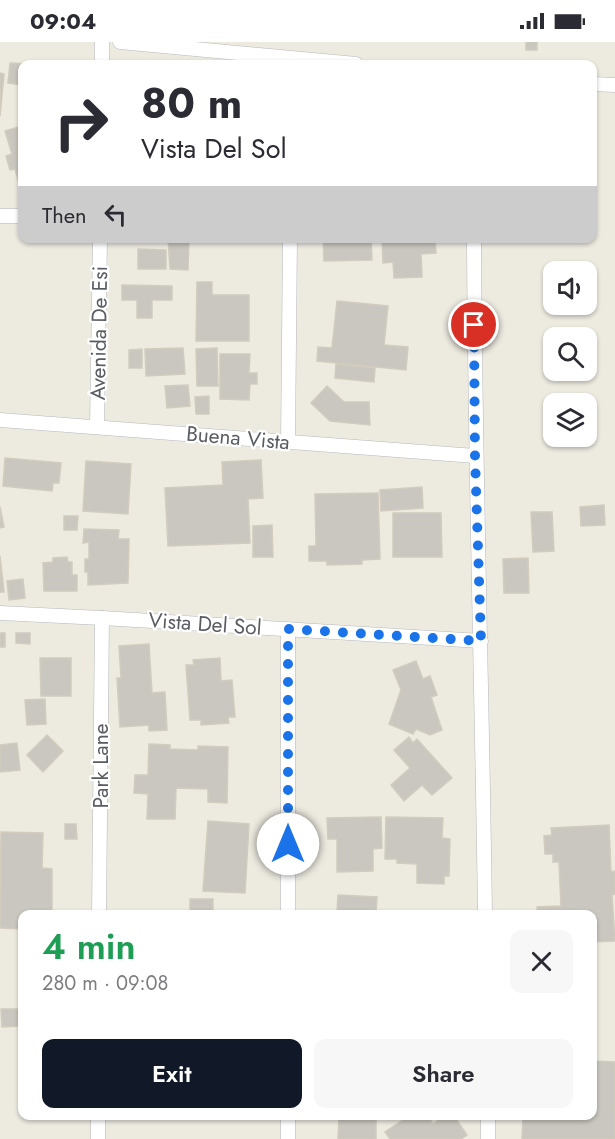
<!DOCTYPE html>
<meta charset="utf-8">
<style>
body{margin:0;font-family:Jost,sans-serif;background:#f7f7f7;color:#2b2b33;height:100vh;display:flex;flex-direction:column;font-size:22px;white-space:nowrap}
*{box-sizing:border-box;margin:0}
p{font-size:20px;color:#7c7c81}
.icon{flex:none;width:33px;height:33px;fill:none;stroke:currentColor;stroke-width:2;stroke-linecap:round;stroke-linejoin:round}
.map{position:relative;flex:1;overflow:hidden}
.drawer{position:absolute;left:18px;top:868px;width:579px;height:210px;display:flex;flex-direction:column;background:#fff;border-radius:12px;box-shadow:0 2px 4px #0004}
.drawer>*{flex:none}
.guide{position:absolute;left:18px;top:18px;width:579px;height:183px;border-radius:12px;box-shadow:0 2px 4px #0004;background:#fff;color:#2b2b33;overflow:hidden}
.controls{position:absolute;left:543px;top:219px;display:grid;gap:12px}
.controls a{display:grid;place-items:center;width:54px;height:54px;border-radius:12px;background:#fff;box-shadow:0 2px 4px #0004;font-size:30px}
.pin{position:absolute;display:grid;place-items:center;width:51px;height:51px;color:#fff;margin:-26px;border:3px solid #fff;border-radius:50%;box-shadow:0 2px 6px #0007}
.me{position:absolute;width:66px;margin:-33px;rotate:0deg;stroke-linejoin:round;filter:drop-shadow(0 0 4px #0008)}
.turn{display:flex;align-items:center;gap:21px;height:126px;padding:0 24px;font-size:27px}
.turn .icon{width:78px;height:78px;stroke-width:2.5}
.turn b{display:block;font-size:42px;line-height:51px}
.then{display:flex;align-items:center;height:57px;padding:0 24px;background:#0003;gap:12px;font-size:22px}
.round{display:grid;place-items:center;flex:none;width:63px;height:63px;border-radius:12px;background:#f7f7f7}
.headline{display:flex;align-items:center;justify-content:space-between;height:102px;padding:0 24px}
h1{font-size:36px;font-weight:600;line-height:45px;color:#1e9e55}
.primary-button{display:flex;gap:12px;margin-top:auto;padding:12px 24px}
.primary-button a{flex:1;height:69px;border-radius:12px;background:#111827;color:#fff;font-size:24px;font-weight:600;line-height:69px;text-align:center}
.primary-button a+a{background:#f7f7f7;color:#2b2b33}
.status{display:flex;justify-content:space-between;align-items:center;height:42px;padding:0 30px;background:#fff;direction:ltr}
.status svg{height:16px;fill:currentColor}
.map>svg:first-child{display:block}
.building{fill:#c9c7bf;stroke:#d1ccbe;stroke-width:1.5}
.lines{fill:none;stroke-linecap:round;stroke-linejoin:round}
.street-casing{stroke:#b6b8bd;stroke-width:15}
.street{stroke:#fff;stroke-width:14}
.route{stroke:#1a73e8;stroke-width:10;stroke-dasharray:0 18}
.labels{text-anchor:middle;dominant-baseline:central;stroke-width:4.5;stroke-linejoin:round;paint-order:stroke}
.street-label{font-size:21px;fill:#595c62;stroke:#fff}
</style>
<div class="status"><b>09:04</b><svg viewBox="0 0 49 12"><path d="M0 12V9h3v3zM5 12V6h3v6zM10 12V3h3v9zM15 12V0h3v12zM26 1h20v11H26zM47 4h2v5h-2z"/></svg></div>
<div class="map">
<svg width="615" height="1097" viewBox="0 0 615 1097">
<rect width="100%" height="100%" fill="#edeae0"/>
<g class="building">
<rect x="526" y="0" width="11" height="8"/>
<polygon points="10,21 28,22 22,22 22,43 8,41"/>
<polygon points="0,31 4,32 0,74"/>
<polygon points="22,84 22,148 21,148 15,127 10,128 6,114 12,112 5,89"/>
<polygon points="168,196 189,196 188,228 170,227"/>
<polygon points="323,196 371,196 372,218 324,219"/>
<polygon points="382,196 435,196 436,211 421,212 422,235 394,236 393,220 383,221"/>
<polygon points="138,207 166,208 166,227 138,227"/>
<polygon points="197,240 212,240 212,253 249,253 249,299 196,299"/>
<polygon points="122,243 172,244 172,258 152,258 152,276 137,276 137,258 122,258"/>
<polygon points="337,259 388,264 384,303 408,305 406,328 317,319 318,305 332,306"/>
<polygon points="183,306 185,332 146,334 145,307"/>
<polygon points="217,306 218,344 197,344 196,307"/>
<polygon points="142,307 142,326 129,326 129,308"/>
<polygon points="220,312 250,312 249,331 257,331 257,342 250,342 249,358 220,357"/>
<polygon points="336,322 375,326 374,340 335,336"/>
<polygon points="188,343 190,364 167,366 165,344"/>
<polygon points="327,344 344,360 369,360 370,383 330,379 311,361"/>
<polygon points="209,354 209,372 196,372 195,355"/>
<polygon points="5,416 61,421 59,441 53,441 52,449 3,444"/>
<polygon points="261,418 263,456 248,457 250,501 168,504 165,446 223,443 222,420"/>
<polygon points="86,419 131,422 128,472 83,469"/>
<polygon points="422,445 423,466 381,469 380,448"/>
<polygon points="378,451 380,517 362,518 362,522 327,523 327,519 309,519 309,504 316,504 315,452"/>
<polygon points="604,463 605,483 581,484 580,465"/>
<polygon points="0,465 4,485 0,486"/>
<polygon points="531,470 552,470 554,509 533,510"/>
<polygon points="393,471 441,471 442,515 393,515"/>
<polygon points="64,474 78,474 77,488 64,488"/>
<polygon points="272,483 273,515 253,515 253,484"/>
<polygon points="84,487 119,488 118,497 129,497 128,541 88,543 88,530 85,530 85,517 89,517 89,500 83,501"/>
<polygon points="0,514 4,550 0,550"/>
<polygon points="67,515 68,520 72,520 72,533 77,533 77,549 44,549 43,521 53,520 53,516"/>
<polygon points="528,516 529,551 504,551 503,517"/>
<polygon points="23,537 25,556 9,558 7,539"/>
<rect x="0" y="591" width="5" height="14"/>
<polygon points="16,591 30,591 30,602 16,601"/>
<polygon points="149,602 152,651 165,650 167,688 149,689 149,683 120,685 117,636 121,636 119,604"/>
<polygon points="40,616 71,616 71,654 41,654"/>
<polygon points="220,616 221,639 232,638 235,675 228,675 229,681 201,683 201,678 190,678 186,623 194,623 193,618"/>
<polygon points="416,619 423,637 430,634 437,653 431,655 442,688 430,693 416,687 413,692 389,682 401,648 393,628"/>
<polygon points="45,657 46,682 27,683 25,658"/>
<polygon points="47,693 63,709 43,730 27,713"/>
<polygon points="409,695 413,701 417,697 452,736 432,753 422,743 404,759 391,743 410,726 394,708"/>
<polygon points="17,701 20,728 0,730 0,703"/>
<polygon points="149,702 170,703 170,707 198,708 198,704 228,705 227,761 208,760 208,747 176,746 175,777 147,777 148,752 134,751 135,733 148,733"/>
<polygon points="381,775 382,806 373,807 373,829 337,830 337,797 328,797 327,776"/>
<polygon points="386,775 443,776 442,796 450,797 449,834 444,834 444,842 417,841 417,822 397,821 397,817 385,817"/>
<polygon points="208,779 249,782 245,851 203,849"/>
<polygon points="65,782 76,782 77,797 65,797"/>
<polygon points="609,783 611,830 615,829 615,852 612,853 615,899 592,900 592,873 538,873 537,865 561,864 559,820 553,820 553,812 545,812 544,794 552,793 551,786"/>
<polygon points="1,790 43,791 42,826 52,827 52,873 22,873 22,887 0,886"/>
<polygon points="338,853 377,855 376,871 332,873 333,870 337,870"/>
<rect x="190" y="857" width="23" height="16"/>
<polygon points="1,967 20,967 21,984 2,985"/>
<polygon points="592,1019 615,1020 615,1097 522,1097 523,1074 592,1074"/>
<polygon points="356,1074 376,1074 376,1097 338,1097 339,1075"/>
<polygon points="409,1074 428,1074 433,1082 444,1074 454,1074 467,1093 461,1097 390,1097 385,1090"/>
</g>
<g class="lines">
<g class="street-casing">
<g id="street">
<polyline points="120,0 356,22"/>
<polyline points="102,22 102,0"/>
<polyline points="592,42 615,43"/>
<polyline points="0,174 22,174"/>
<path d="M474 196C475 422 482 647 485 873"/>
<polyline points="0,378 475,414"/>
<polyline points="97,385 100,196"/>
<polyline points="288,400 290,196"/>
<polyline points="0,571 102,576 481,599"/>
<polyline points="288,587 288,873"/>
<polyline points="99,873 102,576"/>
<polyline points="288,1074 288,1097"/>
<polyline points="488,1074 488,1097"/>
<polyline points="98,1097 98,1074"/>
</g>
</g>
<use href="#street" class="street"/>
</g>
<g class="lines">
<polyline class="route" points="288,802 288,587 481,599 475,414 474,283"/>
</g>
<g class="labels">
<g class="street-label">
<text transform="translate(99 291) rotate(-89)">Avenida De Esi</text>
<text transform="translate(238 396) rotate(5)">Buena Vista</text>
<text transform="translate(205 582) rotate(4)">Vista Del Sol</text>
<text transform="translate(101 724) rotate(-90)">Park Lane</text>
</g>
</g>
</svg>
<div class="controls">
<a><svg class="icon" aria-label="sound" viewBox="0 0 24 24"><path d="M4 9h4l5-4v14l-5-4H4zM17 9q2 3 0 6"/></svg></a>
<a><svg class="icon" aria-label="search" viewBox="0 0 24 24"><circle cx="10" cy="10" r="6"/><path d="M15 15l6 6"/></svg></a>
<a><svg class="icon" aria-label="layers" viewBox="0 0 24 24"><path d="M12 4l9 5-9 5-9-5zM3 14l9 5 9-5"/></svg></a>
</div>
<div class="pin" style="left:474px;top:283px;background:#d93025"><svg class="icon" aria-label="arrive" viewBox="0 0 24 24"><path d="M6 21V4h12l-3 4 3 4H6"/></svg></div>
<svg class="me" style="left:288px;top:802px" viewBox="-20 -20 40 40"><circle r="19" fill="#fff"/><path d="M0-13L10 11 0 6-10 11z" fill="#1a73e8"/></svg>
<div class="guide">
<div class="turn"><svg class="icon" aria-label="right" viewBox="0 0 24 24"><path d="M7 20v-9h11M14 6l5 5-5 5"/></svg><div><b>80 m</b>Vista Del Sol</div></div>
<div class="then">Then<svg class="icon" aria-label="left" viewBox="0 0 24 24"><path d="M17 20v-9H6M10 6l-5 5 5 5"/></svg></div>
</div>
<section class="drawer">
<div class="headline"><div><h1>4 min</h1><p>280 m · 09:08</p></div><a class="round"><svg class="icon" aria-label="close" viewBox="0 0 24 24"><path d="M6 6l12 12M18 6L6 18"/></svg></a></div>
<div class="primary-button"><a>Exit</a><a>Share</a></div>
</section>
</div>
